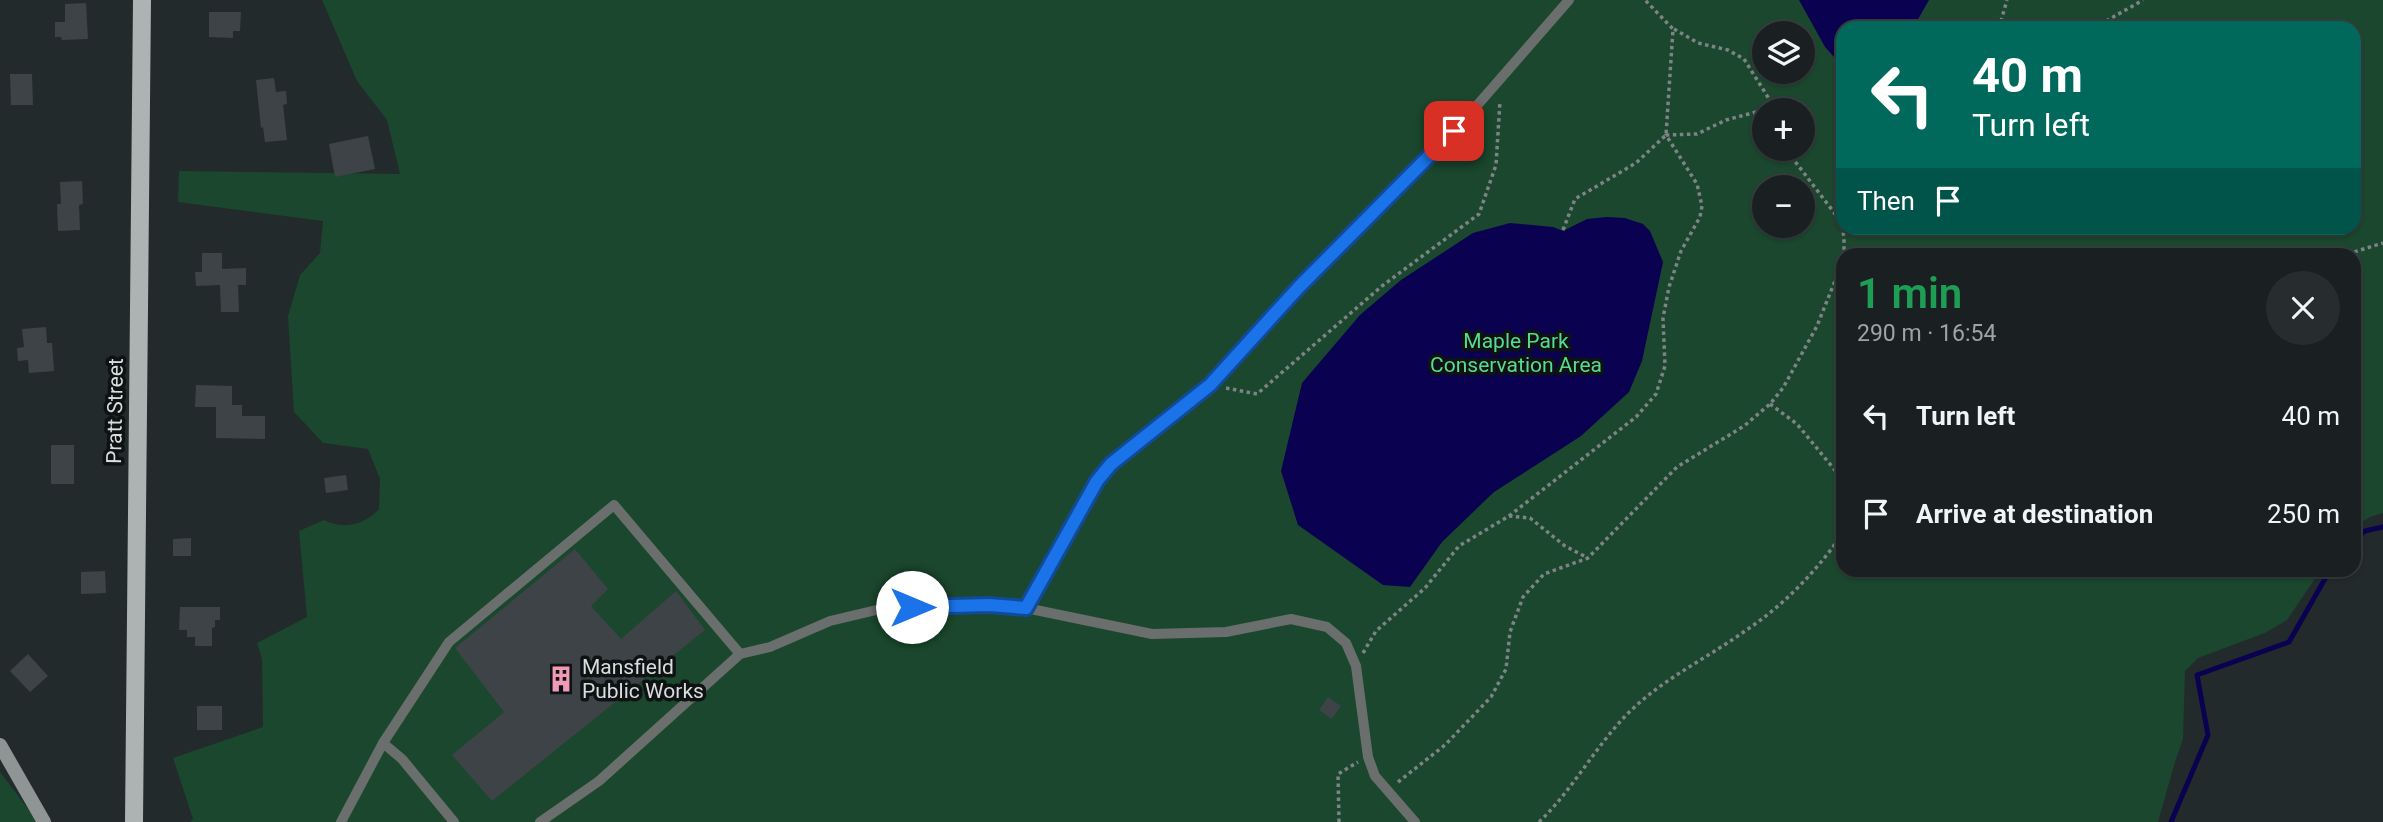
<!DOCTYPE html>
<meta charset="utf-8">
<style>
body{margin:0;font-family:Roboto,sans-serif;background:#272d2e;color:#f1f3f6;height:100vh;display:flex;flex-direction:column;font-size:26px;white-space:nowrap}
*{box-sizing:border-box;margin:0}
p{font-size:23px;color:#9fa3a5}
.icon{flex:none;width:38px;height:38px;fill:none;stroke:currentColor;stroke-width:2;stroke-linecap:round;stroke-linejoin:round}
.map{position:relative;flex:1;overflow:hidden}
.details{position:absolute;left:1836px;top:248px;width:525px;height:329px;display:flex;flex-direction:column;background:#1a2021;border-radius:21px;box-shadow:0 2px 5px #0004,0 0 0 2px #383e3f}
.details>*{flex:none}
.banner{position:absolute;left:1836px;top:21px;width:525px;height:214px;border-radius:21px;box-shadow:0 2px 5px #0004,0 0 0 2px #383e3f;background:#00695c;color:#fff;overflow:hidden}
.controls{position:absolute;left:1752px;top:21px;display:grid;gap:14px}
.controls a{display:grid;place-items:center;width:63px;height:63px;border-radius:50%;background:#1a2021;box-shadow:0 2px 5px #0004,0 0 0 2px #383e3f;font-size:35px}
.pin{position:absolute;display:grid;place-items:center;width:60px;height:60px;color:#fff;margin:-30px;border-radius:14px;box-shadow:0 4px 10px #0006}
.me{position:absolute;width:77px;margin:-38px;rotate:90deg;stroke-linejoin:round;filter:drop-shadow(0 0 5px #0008)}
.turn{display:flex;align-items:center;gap:24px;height:147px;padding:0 21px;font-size:32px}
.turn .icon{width:91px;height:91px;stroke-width:2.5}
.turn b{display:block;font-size:49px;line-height:60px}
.then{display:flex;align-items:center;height:66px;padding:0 21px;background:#0003;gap:14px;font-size:26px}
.round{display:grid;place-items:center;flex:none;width:74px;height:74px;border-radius:37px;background:#272d2e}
.summary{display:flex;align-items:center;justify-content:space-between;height:119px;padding:0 21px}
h1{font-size:42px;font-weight:600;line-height:52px;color:#1e9e55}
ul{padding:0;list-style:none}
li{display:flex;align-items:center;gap:21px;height:98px;padding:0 21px}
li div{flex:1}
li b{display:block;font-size:26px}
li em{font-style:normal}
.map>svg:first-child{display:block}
.green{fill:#1a472d;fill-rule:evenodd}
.water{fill:#0a0250}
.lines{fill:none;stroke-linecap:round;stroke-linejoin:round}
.stream{stroke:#0a0250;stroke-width:5}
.building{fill:#3e4348}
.path{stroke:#7e8385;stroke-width:3.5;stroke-dasharray:3.5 3.5;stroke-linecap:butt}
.lane{stroke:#6a6e6d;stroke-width:10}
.secondary{stroke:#8f9594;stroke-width:14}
.primary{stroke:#acb3b2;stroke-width:18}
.route-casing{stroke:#114b97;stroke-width:18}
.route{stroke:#1a73e8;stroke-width:12}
.labels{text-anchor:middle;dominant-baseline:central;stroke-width:7;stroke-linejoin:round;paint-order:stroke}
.park-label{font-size:21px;fill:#56dc91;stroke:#0f1213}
.street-label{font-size:21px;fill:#d9ddde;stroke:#0f1213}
.poi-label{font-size:21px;fill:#d9ddde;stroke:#0f1213;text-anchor:start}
</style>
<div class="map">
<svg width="2383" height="822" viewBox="0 0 2383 822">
<rect width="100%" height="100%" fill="#232a2c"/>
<g class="green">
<path d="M322 0H2383V513L2370 517 2354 527V256H1843V570L2320 571 2287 620 2265 633 2198 658 2185 671 2183 739 2175 762 2158 822H190L193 819 173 758 263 727 262 659 257 643 307 617 299 531 324 520C344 530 364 525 379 509L380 479 368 449 323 443 294 412 288 316 300 275 320 253 323 221 178 202 179 171 400 174 387 120 357 81ZM1843 28H2354V228H1843ZM1764 33H1802V72H1764ZM1764 110H1802V149H1764ZM1764 187H1802V226H1764Z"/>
<polygon points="0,772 38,822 0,822"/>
</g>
<g class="water">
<polygon points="1799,0 1929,0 1913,28 1843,28 1843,67 1825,47"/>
<polygon points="1607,217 1625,218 1643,224 1650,231 1663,262 1642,361 1629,392 1581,436 1494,492 1442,542 1410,587 1383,585 1298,525 1281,471 1302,383 1360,315 1401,280 1473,233 1510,223 1553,227 1563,231 1587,219"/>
</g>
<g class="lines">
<g class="stream">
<polyline points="2354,540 2365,531 2383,527"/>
<polyline points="2171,822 2208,735 2197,675 2289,642 2330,570"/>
</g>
</g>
<g class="building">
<polygon points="86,3 88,39 62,40 61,37 55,37 55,22 65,22 65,4"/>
<polygon points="209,12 241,12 240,31 233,31 233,38 209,37"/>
<polygon points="10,74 32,74 33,105 11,105"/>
<polygon points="274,78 276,92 286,91 287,104 283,105 287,140 265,142 263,127 261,128 256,80"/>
<polygon points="368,136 375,169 335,177 329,144"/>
<polygon points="82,181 83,204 79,205 80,230 58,231 57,204 61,204 60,182"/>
<polygon points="202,253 222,253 222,269 246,268 246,285 238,285 239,312 221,312 220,285 196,286 195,272 202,272"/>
<polygon points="46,327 47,343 52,343 54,371 29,373 28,360 18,361 17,348 24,347 22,329"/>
<polygon points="196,385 232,386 232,405 242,405 242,416 265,416 265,439 216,438 216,407 195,407"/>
<rect x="51" y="445" width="23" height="39"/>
<polygon points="346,475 348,490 326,493 324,478"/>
<polygon points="191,538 191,556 173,556 173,539"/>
<polygon points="575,549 608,589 591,606 621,639 676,591 705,630 492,801 452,755 504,712 455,648"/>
<polygon points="105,571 106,593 81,594 81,572"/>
<polygon points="180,607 220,607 220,620 215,620 215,627 212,628 212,646 195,646 195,637 187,637 187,630 179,630"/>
<polygon points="28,654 48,676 30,692 10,671"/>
<polygon points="1328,697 1341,706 1332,719 1319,710"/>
<rect x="197" y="706" width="25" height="24"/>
</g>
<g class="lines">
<g class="path">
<polyline points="1999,28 2007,0"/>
<polyline points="2094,28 2143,0"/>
<polyline points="1674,29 1698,43 1728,50 1744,59 1776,110"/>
<polyline points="1790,149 1794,160 1839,219 1843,217"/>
<polyline points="1839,219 1844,236 1844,256"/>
<polyline points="1563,230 1575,199 1636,163 1666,135 1673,29 1645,0"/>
<polyline points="2341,256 2383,243"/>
<polyline points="1226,388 1257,394 1382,286 1479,214 1496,165 1500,101"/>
<polyline points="1770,404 1797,424 1843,480"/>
<polyline points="1509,516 1636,417 1656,394 1665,366 1663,318 1669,287 1681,251 1700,217 1702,206 1697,184 1666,135 1697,134 1726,120 1775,107"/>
<polyline points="1363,653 1376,631 1425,588 1459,546 1509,516 1530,518 1565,546 1588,558"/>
<polyline points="1398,782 1445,745 1491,697 1506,669 1510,632 1523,597 1544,574 1588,558 1677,467 1744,426 1770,404 1783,388 1817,326 1843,261"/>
<polyline points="1339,822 1338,774 1358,762"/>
<path d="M1539 822C1576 787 1599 738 1639 703 1671 675 1710 656 1745 631 1784 605 1816 572 1843 533"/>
</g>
<g class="lane">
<polyline points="1026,608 1097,481 1111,465 1210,385 1299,287 1439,149 1569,0"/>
<polyline points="740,654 770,647 830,621 889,607 989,605 1026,608 1152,634 1226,632 1291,619 1327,627 1346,643 1356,666 1368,757 1375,776 1415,822"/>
<polyline points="383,743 402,759 454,822"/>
<polyline points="341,822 383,743 449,642 614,505 740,654 599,781 540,822"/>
</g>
<polyline class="secondary" points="0,745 44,822"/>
<polyline class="primary" points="134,822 142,0"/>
</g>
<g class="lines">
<g class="route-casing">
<polyline id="route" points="912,607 989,605 1026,608 1097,481 1111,464 1210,385 1299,287 1454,131"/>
</g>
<use href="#route" class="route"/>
</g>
<defs>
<g id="building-bare" transform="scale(2.1)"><path d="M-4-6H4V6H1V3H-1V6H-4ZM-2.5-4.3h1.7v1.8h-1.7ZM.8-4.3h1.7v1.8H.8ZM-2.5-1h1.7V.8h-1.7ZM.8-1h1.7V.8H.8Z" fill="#f09ab6" stroke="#0f1213" stroke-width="2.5" paint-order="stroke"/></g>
</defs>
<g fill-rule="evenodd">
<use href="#building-bare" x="561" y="679"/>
</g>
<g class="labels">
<g class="park-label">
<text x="1516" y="341">Maple Park<tspan x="1516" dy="24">Conservation Area</tspan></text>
</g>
<g class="street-label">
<text transform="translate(115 411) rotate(-89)">Pratt Street</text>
</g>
<g class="poi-label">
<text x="582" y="667">Mansfield<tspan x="582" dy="24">Public Works</tspan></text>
</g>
</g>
</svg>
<div class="controls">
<a><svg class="icon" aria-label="layers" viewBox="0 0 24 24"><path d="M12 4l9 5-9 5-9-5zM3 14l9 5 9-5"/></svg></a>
<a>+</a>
<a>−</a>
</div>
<div class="pin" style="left:1454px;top:131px;background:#d93025"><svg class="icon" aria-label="arrive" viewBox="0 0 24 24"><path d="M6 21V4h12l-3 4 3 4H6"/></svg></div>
<svg class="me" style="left:912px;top:607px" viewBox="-20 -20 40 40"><circle r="19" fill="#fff"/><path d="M0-13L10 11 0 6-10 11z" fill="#1a73e8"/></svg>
<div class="banner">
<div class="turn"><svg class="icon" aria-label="left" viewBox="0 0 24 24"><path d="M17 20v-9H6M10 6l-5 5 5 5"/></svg><div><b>40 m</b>Turn left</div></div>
<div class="then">Then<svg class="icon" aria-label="arrive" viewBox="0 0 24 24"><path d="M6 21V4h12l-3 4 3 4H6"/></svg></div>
</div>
<section class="details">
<div class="summary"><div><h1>1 min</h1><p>290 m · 16:54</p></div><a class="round"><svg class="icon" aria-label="close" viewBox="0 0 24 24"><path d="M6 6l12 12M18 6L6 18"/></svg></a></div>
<ul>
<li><svg class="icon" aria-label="left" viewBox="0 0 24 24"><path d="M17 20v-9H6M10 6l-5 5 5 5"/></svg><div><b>Turn left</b></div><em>40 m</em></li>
<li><svg class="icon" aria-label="arrive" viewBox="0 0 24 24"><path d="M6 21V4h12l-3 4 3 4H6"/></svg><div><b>Arrive at destination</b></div><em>250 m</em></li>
</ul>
</section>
</div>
